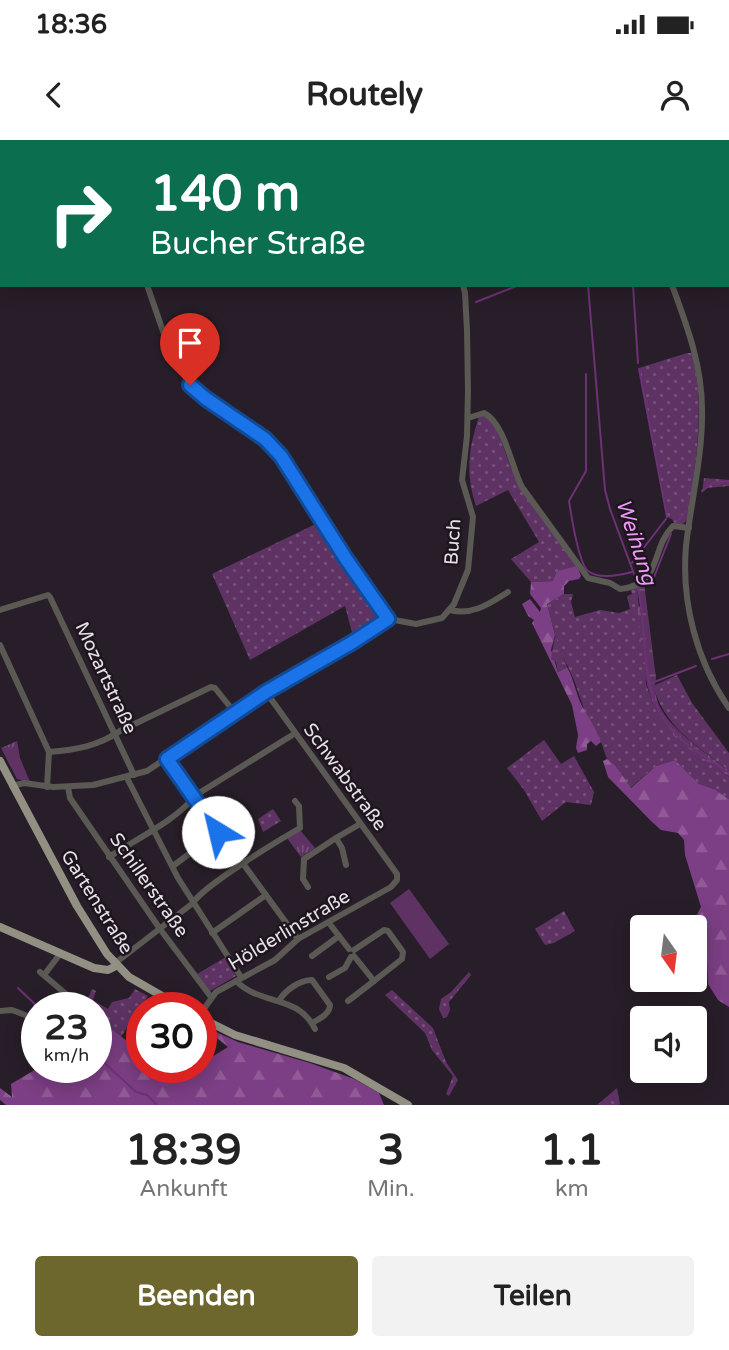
<!DOCTYPE html>
<html lang="de">
<meta charset="utf-8">
<style>
body{margin:0;font-family:"Varela Round",sans-serif;background:#f2f2f2;color:#222;height:100vh;display:flex;flex-direction:column;font-size:26px;white-space:nowrap}
*{box-sizing:border-box;margin:0}
p{font-size:23px;color:#767676}
.icon{flex:none;width:38px;height:38px;fill:none;stroke:currentColor;stroke-width:2;stroke-linecap:round;stroke-linejoin:round}
.map{position:relative;height:965px;overflow:hidden}
.sheet{display:flex;flex-direction:column;background:#fff;flex:1}
.sheet>*{flex:none}
.guide{position:absolute;left:0px;top:0px;width:730px;height:147px;box-shadow:0 4px 18px #0003;background:#0b6e4f;color:#fff;overflow:hidden}
.needle{width:46px;rotate:166deg}
.controls{position:absolute;left:630px;top:775px;display:grid;gap:14px}
.controls a{display:grid;place-items:center;width:77px;height:77px;border-radius:7px;background:#fff;box-shadow:0 4px 18px #0003;font-size:35px}
.speed{position:absolute;left:21px;top:852px;display:flex;gap:14px;font-size:35px;font-weight:700;text-align:center}
.speed>*{display:grid;place-content:center;width:91px;height:91px;border-radius:50%;background:#fff;box-shadow:0 4px 18px #0003;line-height:1}
.speed small{font-size:18px;font-weight:400}
.speed .limit{border:10px solid #d22;background:#fff;color:#111}
.pin{position:absolute;display:grid;place-items:center;width:60px;height:60px;color:#fff;margin:-72px -30px;border-radius:50% 50% 50% 0;rotate:-45deg;box-shadow:0 0 7px #0007}
.pin .icon{rotate:45deg}
.me{position:absolute;width:77px;margin:-38px;rotate:324deg;stroke-linejoin:round;filter:drop-shadow(0 0 5px #0008)}
.turn{display:flex;align-items:center;gap:24px;height:147px;padding:0 35px;font-size:32px}
.turn .icon{width:91px;height:91px;stroke-width:2.5}
.turn b{display:block;font-size:49px;line-height:60px}
.eta{display:flex;justify-content:space-evenly;align-items:center;height:119px;text-align:center}
.eta b{font-size:42px;font-weight:800;line-height:49px}
.primary-button{display:flex;gap:14px;margin-top:auto;padding:14px 35px}
.primary-button a{flex:1;height:80px;border-radius:7px;background:#6d672d;color:#fff;font-size:28px;font-weight:800;line-height:80px;text-align:center}
.primary-button a+a{background:#f2f2f2;color:#222}
.status{display:flex;justify-content:space-between;align-items:center;height:49px;padding:0 35px;background:#fff;direction:ltr}
.status svg{height:19px;fill:currentColor}
header{display:flex;justify-content:space-between;align-items:center;height:91px;padding:0 35px;background:#fff;font-size:32px;font-weight:800}
.map>svg:first-child{display:block}
.grass{fill:url(#grass-dots)}
.forest{fill:url(#forest-firs)}
.wetland{fill:url(#wetland-marsh)}
.park{fill:url(#park-tufts)}
.pitch{fill:#5e3364}
.lines{fill:none;stroke-linecap:round;stroke-linejoin:round}
.stream{stroke:#6d3175;stroke-width:2}
.minor{stroke:#5a5953;stroke-width:6}
.major{stroke:#919082;stroke-width:8}
.route-casing{stroke:#114b97;stroke-width:18}
.route{stroke:#1a73e8;stroke-width:12}
.labels{text-anchor:middle;dominant-baseline:central;stroke-width:5;stroke-linejoin:round;paint-order:stroke}
.street-label{font-size:19px;fill:#e6e0e7;stroke:#1e151f}
.water-label{font-size:21px;font-style:italic;fill:#ee99f9;stroke:#1e151f}
</style>
<div class="status"><b>18:36</b><svg viewBox="0 0 49 12"><path d="M0 12V9h3v3zM5 12V6h3v6zM10 12V3h3v9zM15 12V0h3v12zM26 1h20v11H26zM47 4h2v5h-2z"/></svg></div>
<header><svg class="icon" aria-label="back" viewBox="0 0 24 24"><path d="M15 5l-7 7 7 7"/></svg>Routely<svg class="icon" aria-label="person" viewBox="0 0 24 24"><circle cx="12" cy="8" r="4"/><path d="M4 21q1-7 8-7t8 7"/></svg></header>
<div class="map">
<svg width="729" height="965" viewBox="0 0 729 965">
<defs>
<pattern id="grass-dots" width="8" height="8" patternUnits="userSpaceOnUse" patternTransform="scale(1.75)"><rect width="8" height="8" fill="#5e3364"/><path d="M2 2h.1M6 6h.1" fill="none" stroke="#75507a" stroke-width="1.8" stroke-linecap="round"/></pattern>
<pattern id="forest-firs" width="22" height="20" patternUnits="userSpaceOnUse" patternTransform="scale(1.75)"><rect width="22" height="20" fill="#7c3e84"/><path d="M5 1l3.5 6h-7zM16 11l3.5 6h-7z" fill="#8f5a95"/></pattern>
<pattern id="wetland-marsh" width="20" height="14" patternUnits="userSpaceOnUse" patternTransform="scale(1.75)"><rect width="20" height="14" fill="#5e3364"/><path d="M1 5h8M5 5V1M11 12h8M15 12V8" fill="none" stroke="#75507a"/></pattern>
<pattern id="park-tufts" width="24" height="20" patternUnits="userSpaceOnUse" patternTransform="scale(1.75)"><rect width="24" height="20" fill="#5e3364"/><path d="M3 7l-1-3M5 7V3M7 7l1-3M15 17l-1-3M17 17v-4M19 17l1-3" fill="none" stroke="#75507a"/></pattern>
</defs>
<rect width="100%" height="100%" fill="#281e29"/>
<g class="grass">
<path d="M687 213H692C706 270 695 322 688 379L683 384 675 385 672 379 667 377 639 228Z"/>
<path d="M485 275 497 289 511 328 577 426 554 441 531 442 511 419 539 402 508 350 476 366C466 336 468 312 477 283L479 276Z"/>
<polygon points="704,338 729,340 729,346 707,348 702,353"/>
<polygon points="322,381 386,478 354,500 345,466 250,520 212,434"/>
<path d="M637 447 646 543C660 597 690 605 729 637V659L714 649 699 644 675 620 656 626 630 648 615 625 607 619 601 602 585 572 574 540 558 506 547 464 564 454H573L571 462 575 477 600 470 619 473 630 469 627 456 632 454 630 449Z"/>
<path d="M677 535 692 563 729 613V631C696 603 667 591 653 546Z"/>
<polygon points="544,600 561,624 574,616 594,652 591,665 566,662 542,681 524,650 507,628"/>
<polygon points="273,669 281,681 263,692 258,679"/>
<polygon points="564,771 575,791 554,803 545,805 535,789"/>
<polygon points="226,817 236,836 210,851 197,834"/>
<polygon points="469,832 471,835 449,862 450,870 447,877 443,878 439,869 441,859 451,852"/>
<polygon points="92,849 96,851 93,860 108,869 112,862 129,858 135,849 148,856 121,897 96,878 96,868 81,868 86,863"/>
<polygon points="392,850 433,888 446,922 458,940 449,956 446,954 453,936 432,910 425,893 385,855"/>
<polygon points="617,948 620,965 597,965"/>
</g>
<g class="forest">
<path d="M577 426 581 436 579 439 569 441 564 446V454L547 464 555 495 551 510 558 532 567 527C575 541 577 560 585 571 591 581 597 591 601 602L596 606 591 601 587 604V610L578 613 576 608 578 595 572 565 532 483 534 480 528 476 522 464 530 459 540 472 541 468 530 454 531 442 553 441 557 431Z"/>
<polygon points="607,619 615,625 631,648 656,626 675,620 699,644 714,649 729,659 729,867 718,860 708,844 707,822 695,778 701,767 685,715 684,700 678,693 661,690 651,681 608,637 603,621"/>
<polygon points="96,878 142,912 142,928 163,928 181,941 196,928 201,928 202,923 228,907 201,885 238,902 310,923 354,939 379,953 384,965 6,965 0,960 0,948 12,957 11,944 38,928 96,928"/>
</g>
<g class="wetland">
<path d="M644 443 656 538C646 578 704 609 729 631V637C712 623 693 613 677 599 640 566 644 513 637 468L640 466 637 447Z"/>
<polygon points="555,495 567,527 558,532 556,522 551,519"/>
</g>
<g class="park">
<polygon points="17,601 20,618 30,642 17,639 1,608"/>
<polygon points="300,690 315,708 301,717 287,698"/>
</g>
<polygon class="pitch" points="409,749 449,804 430,819 390,763"/>
<g class="lines">
<g class="stream">
<polyline points="600,2 601,0"/>
<polyline points="588,145 605,350 610,369 637,442"/>
<polyline points="633,145 638,223"/>
<polyline points="476,162 519,145"/>
<polyline points="639,229 667,377"/>
<path d="M586 234V331L569 361C571 374 579 424 588 431 600 440 619 435 632 432"/>
<polyline points="702,351 712,343 729,341"/>
<polyline points="676,383 686,371"/>
<polyline points="632,423 666,379"/>
<path d="M638 448C649 496 637 552 673 591 688 608 711 620 729 633"/>
<polyline points="640,448 654,437 671,394"/>
<polyline points="712,519 729,514"/>
<polyline points="649,544 696,526"/>
<polyline points="18,848 39,868"/>
<polyline points="96,915 136,952 147,955 157,965"/>
</g>
<g class="minor">
<polyline points="118,0 118,2"/>
<polyline points="421,0 421,2"/>
<polyline points="663,2 664,0"/>
<polyline points="147,145 165,197 190,245 205,258 265,299 281,316 346,419 389,479"/>
<path d="M672 145C687 186 702 225 702 269 703 315 691 361 686 406 681 463 697 522 729 568"/>
<path d="M468 278 484 273C505 284 511 326 522 347L588 438 610 443 620 449C663 445 650 409 673 386L689 388"/>
<polyline points="0,470 48,455 50,457 134,635"/>
<path d="M450 470C473 476 490 463 508 452"/>
<polyline points="389,479 416,484 442,478 454,464 468,430 473,377 462,340 467,296 468,251 467,190 465,153 463,145"/>
<polyline points="0,505 49,612 47,647"/>
<path d="M49 612C76 610 98 606 120 591L211 547 215 548 235 573"/>
<polyline points="167,619 298,799"/>
<polyline points="127,638 178,738 241,837"/>
<polyline points="12,646 24,643 53,647 93,645 147,631 266,552 353,502 389,479"/>
<polyline points="68,647 70,658 160,789 211,857"/>
<path d="M109 717C136 699 177 680 196 655L294 594"/>
<polyline points="346,725 342,708 336,698 360,684"/>
<polyline points="173,726 218,692"/>
<polyline points="308,747 303,739 304,719 336,698"/>
<polyline points="329,783 349,809"/>
<polyline points="212,793 266,755"/>
<polyline points="354,810 384,790 388,791 403,812 402,819 374,841"/>
<polyline points="312,816 339,796"/>
<path d="M114 824 193 763C203 746 279 700 300 688L299 666 295 661"/>
<polyline points="40,832 66,854"/>
<polyline points="44,835 60,814"/>
<polyline points="329,837 345,828 351,817"/>
<path d="M236 841C261 866 298 854 315 889"/>
<path d="M279 861C285 850 300 840 312 840L330 865C330 874 319 879 312 883"/>
<polyline points="348,861 374,841 354,816"/>
<polyline points="0,871 12,870 33,878 36,887 37,902"/>
<polyline points="201,873 216,852 275,820 298,799 391,747 397,740 397,734 266,552"/>
</g>
<g class="major">
<polyline points="0,621 77,766 107,814 129,837 183,868"/>
<polyline points="0,787 94,828 108,830 116,826"/>
<polyline points="201,878 235,895 344,928 408,965"/>
</g>
</g>
<g class="lines">
<g class="route-casing">
<polyline id="route" points="190,245 205,258 265,299 281,316 346,419 388,479 353,502 266,552 167,619 218,692"/>
</g>
<use href="#route" class="route"/>
</g>
<g class="labels">
<g class="street-label">
<text transform="translate(453 402) rotate(-86)">Buch</text>
<text transform="translate(106 538) rotate(65)">Mozartstraße</text>
<text transform="translate(345 637) rotate(54)">Schwabstraße</text>
<text transform="translate(149 745) rotate(55)">Schillerstraße</text>
<text transform="translate(97 762) rotate(58)">Gartenstraße</text>
<text transform="translate(289 790) rotate(-31)">Hölderlinstraße</text>
</g>
<g class="water-label">
<text transform="translate(636 402) rotate(72)">Weihung</text>
</g>
</g>
</svg>
<div class="controls">
<a><svg class="needle" viewBox="-14 -14 28 28"><path d="M0-13l5 13h-10z" fill="#e53935"/><path d="M0 13l5-13h-10z" fill="#767676"/></svg></a>
<a><svg class="icon" aria-label="sound" viewBox="0 0 24 24"><path d="M4 9h4l5-4v14l-5-4H4zM17 9q2 3 0 6"/></svg></a>
</div>
<div class="speed"><div>23<small>km/h</small></div><div class="limit">30</div></div>
<div class="pin" style="left:190px;top:245px;background:#d93025"><svg class="icon" aria-label="arrive" viewBox="0 0 24 24"><path d="M6 21V4h12l-3 4 3 4H6"/></svg></div>
<svg class="me" style="left:218px;top:692px" viewBox="-20 -20 40 40"><circle r="19" fill="#fff"/><path d="M0-13L10 11 0 6-10 11z" fill="#1a73e8"/></svg>
<div class="guide">
<div class="turn"><svg class="icon" aria-label="right" viewBox="0 0 24 24"><path d="M7 20v-9h11M14 6l5 5-5 5"/></svg><div><b>140 m</b>Bucher Straße</div></div>
</div>
</div>
<section class="sheet">
<div class="eta">
<div><b>18:39</b><p>Ankunft</p></div>
<div><b>3</b><p>Min.</p></div>
<div><b>1.1</b><p>km</p></div>
</div>
<div class="primary-button"><a>Beenden</a><a>Teilen</a></div>
</section>
